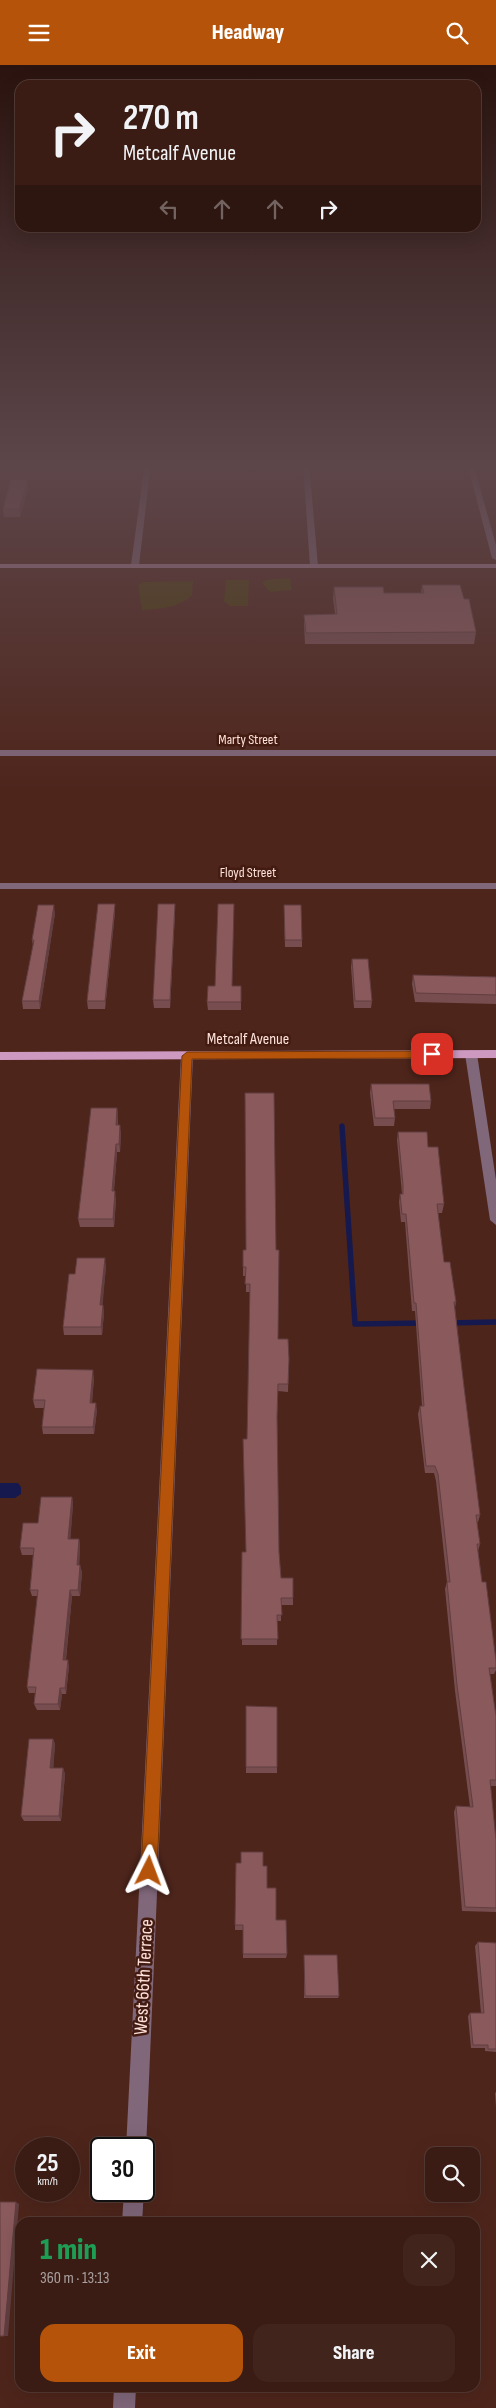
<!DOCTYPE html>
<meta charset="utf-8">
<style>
body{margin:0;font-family:"Sofia Sans Condensed",sans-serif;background:#41251d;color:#f1f3f6;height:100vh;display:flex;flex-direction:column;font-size:19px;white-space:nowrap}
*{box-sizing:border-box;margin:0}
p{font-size:16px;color:#aba1a0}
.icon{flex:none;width:28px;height:28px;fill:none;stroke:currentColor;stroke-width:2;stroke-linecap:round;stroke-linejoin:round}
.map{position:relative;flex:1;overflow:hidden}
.drawer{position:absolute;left:15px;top:2152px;width:465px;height:175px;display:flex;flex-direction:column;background:#3a1c14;border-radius:15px;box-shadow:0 5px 20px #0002,0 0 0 1px #543a34}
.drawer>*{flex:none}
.top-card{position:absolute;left:15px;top:15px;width:466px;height:152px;border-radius:15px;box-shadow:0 5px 20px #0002,0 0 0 1px #543a34;background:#3a1c14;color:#f1f3f6;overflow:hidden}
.tools{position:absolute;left:425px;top:2082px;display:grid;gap:10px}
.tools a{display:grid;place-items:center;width:55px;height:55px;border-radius:10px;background:#3a1c14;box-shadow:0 5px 20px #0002,0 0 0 1px #543a34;font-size:25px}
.speed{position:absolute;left:15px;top:2072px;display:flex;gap:10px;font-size:25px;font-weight:700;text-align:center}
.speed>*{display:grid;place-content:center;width:65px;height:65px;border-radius:50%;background:#3a1c14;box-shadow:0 5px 20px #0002,0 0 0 1px #543a34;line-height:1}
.speed small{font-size:12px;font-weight:400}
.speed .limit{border:2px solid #111;border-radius:8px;background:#fff;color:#111}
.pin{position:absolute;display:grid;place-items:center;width:42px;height:42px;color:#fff;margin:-21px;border-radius:10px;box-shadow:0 2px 8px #0006}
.me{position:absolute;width:55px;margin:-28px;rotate:3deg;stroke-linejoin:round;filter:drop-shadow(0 0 4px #0008)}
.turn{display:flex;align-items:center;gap:18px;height:105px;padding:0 25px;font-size:22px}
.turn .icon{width:65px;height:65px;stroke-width:2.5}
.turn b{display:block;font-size:35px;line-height:42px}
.lanes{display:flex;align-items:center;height:48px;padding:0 25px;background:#0003;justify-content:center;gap:25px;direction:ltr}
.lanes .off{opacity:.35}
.round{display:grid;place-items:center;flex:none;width:52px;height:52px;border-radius:15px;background:#41251d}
.head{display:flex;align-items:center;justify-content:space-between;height:85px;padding:0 25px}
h1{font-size:30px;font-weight:800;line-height:38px;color:#1e9e55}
.action{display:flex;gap:10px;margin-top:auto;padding:10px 25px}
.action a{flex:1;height:58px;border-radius:15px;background:#b45309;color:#fff;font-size:20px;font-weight:800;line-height:58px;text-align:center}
.action a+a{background:#41251d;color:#f1f3f6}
header{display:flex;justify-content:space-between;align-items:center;height:65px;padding:0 25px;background:#b45309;color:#fff;font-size:22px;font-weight:800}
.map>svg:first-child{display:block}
.green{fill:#483c0b}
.water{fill:#16194e}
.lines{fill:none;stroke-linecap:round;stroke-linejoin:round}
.stream{stroke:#16194e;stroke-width:5.5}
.street{fill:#80677a;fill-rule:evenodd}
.secondary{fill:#ac84a2;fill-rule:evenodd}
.primary{fill:#cd99c1;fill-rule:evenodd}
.wall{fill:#774d4f}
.shaded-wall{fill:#613e40}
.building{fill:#8a595c;stroke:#613e40}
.route{fill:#b45309;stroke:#753606}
.labels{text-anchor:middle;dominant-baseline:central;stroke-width:5;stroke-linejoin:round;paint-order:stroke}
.far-street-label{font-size:14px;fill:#fee2db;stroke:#431b11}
.street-label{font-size:16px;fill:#fee2db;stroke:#431b11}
.near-street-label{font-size:19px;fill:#fee2db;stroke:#431b11}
</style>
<header><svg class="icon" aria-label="menu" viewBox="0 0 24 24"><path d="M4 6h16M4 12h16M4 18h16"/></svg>Headway<svg class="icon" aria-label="search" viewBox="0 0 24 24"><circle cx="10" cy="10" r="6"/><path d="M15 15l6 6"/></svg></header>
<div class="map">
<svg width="496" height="2343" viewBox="0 0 496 2343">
<rect width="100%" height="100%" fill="#4e251b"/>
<g class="green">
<polygon points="290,513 292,525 270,527 262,518 266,515"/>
<polygon points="226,515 249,515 248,541 230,541 224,536"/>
<path d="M193 516 192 530C178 543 160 544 142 545L138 520 143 517Z"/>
</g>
<polygon class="water" points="0,1418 18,1418 21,1422 21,1429 15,1433 0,1433"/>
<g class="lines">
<g class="stream">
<polyline points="342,1061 355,1259 423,1258"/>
<polyline points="448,1258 496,1257"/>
</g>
<g class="street">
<polygon points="145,398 151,398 139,500 135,502 131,500"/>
<polygon points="303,398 309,398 318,501 314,503 310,501"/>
<polygon points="467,398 473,398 496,480 496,495 492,493"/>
<rect x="0" y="685" width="496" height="6"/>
<rect x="0" y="818" width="496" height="6"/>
<polygon points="471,985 477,989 496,1115 496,1160 490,1155 465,989"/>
<polygon points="187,987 193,991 146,2084 144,2089 144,2084 126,2084 181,991"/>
<polygon points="124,2126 144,2125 142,2158 122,2158"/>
<polygon points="114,2322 136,2322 135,2343 113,2343"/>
</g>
<rect class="secondary" x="0" y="499" width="496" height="4"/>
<polygon class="primary" points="496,985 496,993 0,995 0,987"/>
</g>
<g class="wall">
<polygon points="28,415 28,423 20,452 4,452 3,444"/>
<polygon points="422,520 464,534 476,567 474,579 305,579 304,561 304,550 335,549 333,533 334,522 384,528 421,528"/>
<polygon points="175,839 175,847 170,943 154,943 153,935"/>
<polygon points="284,840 302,875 302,882 285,882"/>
<polygon points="115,847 105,944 88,944 87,936"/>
<polygon points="55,848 40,944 23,944 22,936 33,880 32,875"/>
<polygon points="352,894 372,936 371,943 354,943 351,902"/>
<polygon points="413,910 496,912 496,939 415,937 412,919"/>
<polygon points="232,921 241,921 241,945 208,945 207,937"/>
<polygon points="371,1019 431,1036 430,1044 394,1044 395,1053 394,1061 374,1061 370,1028"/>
<polygon points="117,1043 118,1051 118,1060 121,1068 120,1087 117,1087 114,1126 116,1135 114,1162 80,1162 78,1154"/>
<polygon points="398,1067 428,1082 444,1139 442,1148 438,1148 444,1197 456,1237 455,1243 464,1322 480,1450 478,1457 477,1457 480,1479 478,1486 482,1517 496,1596 496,1605 494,1609 490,1609 496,1651 496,1721 490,1721 496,1775 496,1847 462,1846 454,1747 456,1741 470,1742 455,1626 445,1524 447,1517 436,1416 434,1408 425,1408 418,1349 420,1341 422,1341 415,1246 412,1246 405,1157 401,1157 399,1137 400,1129 402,1129 397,1075"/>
<polygon points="243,1185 278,1274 289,1294 288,1327 278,1326 277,1353 279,1487 281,1513 293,1533 293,1540 281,1540 281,1556 277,1556 277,1580 242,1580 242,1487 246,1487 250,1227 246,1227 246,1211 243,1211"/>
<polygon points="106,1201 102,1240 103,1240 104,1248 102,1270 64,1270 63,1262 75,1209"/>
<polygon points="94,1313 92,1338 97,1345 94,1369 43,1369 42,1362 44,1343 35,1343 33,1335"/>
<polygon points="72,1432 73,1439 70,1474 79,1474 80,1481 79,1500 82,1507 80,1531 72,1531 66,1595 69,1601 66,1629 62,1629 60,1645 37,1645 34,1639 35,1628 29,1628 27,1622 38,1531 32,1531 30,1525 33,1490 22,1490 20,1483 38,1458"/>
<polygon points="246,1641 277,1702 277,1708 246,1708"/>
<polygon points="53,1674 55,1679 53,1703 63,1703 65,1709 61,1756 24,1756 21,1751"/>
<polygon points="236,1798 263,1801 267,1823 276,1855 287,1889 286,1893 243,1893 243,1865 235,1865"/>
<polygon points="478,1877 496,1878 496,1987 485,1986 485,1983 471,1983 468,1951 470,1948 481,1948 475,1881"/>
<polygon points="304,1890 339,1931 338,1933 304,1933"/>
<polygon points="496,2027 496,2042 495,2028"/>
</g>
<g class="shaded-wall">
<polygon points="28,415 28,423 20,452 19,444"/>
<polygon points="115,839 115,847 105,944 105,936"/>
<polygon points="175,839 175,847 170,943 170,935"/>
<polygon points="54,840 55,848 40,944 39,936"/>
<polygon points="117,1043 118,1051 117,1068 116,1060"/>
<polygon points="120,1060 121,1068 120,1087 119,1079"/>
<polygon points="116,1079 117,1087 113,1135 112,1126"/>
<polygon points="115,1126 116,1135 114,1162 113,1154"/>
<polygon points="105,1193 106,1201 102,1248 100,1240"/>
<polygon points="103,1240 104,1248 102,1270 101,1262"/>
<polygon points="93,1305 94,1313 91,1345 90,1338"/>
<polygon points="96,1338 97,1345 94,1369 93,1362"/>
<polygon points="72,1432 73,1439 70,1481 68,1474"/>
<polygon points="79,1474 80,1481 79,1507 77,1500"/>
<polygon points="80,1500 82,1507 80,1531 78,1525"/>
<polygon points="70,1525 72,1531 65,1601 63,1595"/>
<polygon points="68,1595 69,1601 66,1629 65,1623"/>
<polygon points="60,1623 62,1629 60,1645 58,1639"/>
<polygon points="53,1674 55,1679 53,1709 50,1703"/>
<polygon points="63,1703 65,1709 61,1756 59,1751"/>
<polygon points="16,2137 19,2139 8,2271 4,2271"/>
</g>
<g class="building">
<polygon points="11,415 28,415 19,444 3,444"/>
<polygon points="422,520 460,520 464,534 469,534 476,567 306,568 304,550 337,549 334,522 383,522 384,528 424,528"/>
<polygon points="98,839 115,839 105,936 87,936"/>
<polygon points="158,839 175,839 170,935 153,935"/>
<polygon points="218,839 234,839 232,921 241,921 241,937 207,937 208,921 215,921"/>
<polygon points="38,840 54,840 39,936 22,936 34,875 32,875"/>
<polygon points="284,840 301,840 302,875 285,875"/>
<polygon points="352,894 368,894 372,936 355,936"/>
<polygon points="413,910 496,912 496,930 416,928"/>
<polygon points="371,1019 429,1019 431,1036 393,1036 395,1053 375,1053"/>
<polygon points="245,1028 274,1028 276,1185 279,1185 278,1274 288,1274 289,1294 288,1319 278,1319 277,1351 279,1487 281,1513 293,1513 293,1533 281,1533 282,1550 277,1550 278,1574 241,1574 242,1487 246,1487 243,1374 247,1374 250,1219 245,1219 246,1202 243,1202 243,1185 246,1185"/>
<polygon points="91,1043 117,1043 116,1060 120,1060 119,1079 116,1079 112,1126 115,1126 113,1154 78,1154"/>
<polygon points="398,1067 427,1067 428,1082 438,1082 444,1139 437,1139 444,1197 450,1197 456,1237 454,1237 464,1322 480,1450 476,1450 480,1479 477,1479 482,1517 486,1517 496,1596 496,1603 489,1603 496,1651 496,1715 490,1715 496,1775 496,1843 465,1842 456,1741 473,1742 457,1620 447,1517 450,1517 438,1409 435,1401 426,1401 420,1341 424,1341 416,1238 414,1238 406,1149 402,1149 400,1129 403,1129 403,1120"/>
<polygon points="77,1193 105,1193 100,1240 103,1240 101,1262 63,1262 69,1209 75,1209"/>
<polygon points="37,1304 93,1305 90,1338 96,1338 93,1362 42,1362 45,1335 33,1335"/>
<polygon points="41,1432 72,1432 68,1474 79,1474 77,1500 80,1500 78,1525 70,1525 63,1595 68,1595 65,1623 60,1623 58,1639 34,1639 36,1622 27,1622 38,1525 30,1525 34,1483 20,1483 23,1458 38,1458"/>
<polygon points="246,1641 277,1642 277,1702 246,1702"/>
<polygon points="29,1674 53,1674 50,1703 63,1703 59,1751 21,1751"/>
<polygon points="241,1787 263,1787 263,1801 267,1801 267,1823 276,1823 276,1855 286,1855 287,1889 243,1889 243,1860 235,1860 236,1798 241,1798"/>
<polygon points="478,1877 496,1878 496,1984 488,1984 488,1980 473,1980 470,1948 484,1948"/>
<polygon points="304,1890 337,1890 339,1931 305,1931"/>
<polygon points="0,2137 16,2137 4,2271 0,2271"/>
</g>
<linearGradient id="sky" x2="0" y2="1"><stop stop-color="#2b140f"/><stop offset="0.55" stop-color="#5d464a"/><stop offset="1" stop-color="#5d464a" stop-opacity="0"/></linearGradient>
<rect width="496" height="726" fill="url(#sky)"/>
<polygon class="route" points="432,986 437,989 432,993 192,994 157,1806 154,1811 149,1813 143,1811 141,1806 182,991 187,987"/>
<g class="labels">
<g class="far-street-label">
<text x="248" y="674">Marty Street</text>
<text x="248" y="807">Floyd Street</text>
</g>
<g class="street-label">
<text x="248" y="974">Metcalf Avenue</text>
</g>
<g class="near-street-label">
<text transform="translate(144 1912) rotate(-87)">West 66th Terrace</text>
</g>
</g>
</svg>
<div class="tools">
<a><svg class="icon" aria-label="search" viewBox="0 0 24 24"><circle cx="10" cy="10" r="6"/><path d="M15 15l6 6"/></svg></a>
</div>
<div class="speed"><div>25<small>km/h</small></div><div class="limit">30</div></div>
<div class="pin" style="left:432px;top:989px;background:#d93025"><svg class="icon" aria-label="arrive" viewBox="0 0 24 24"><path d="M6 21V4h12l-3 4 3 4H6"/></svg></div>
<svg class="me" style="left:149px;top:1806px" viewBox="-20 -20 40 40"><path d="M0-17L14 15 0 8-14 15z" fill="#b45309" stroke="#fff" stroke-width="4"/></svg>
<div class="top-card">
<div class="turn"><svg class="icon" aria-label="right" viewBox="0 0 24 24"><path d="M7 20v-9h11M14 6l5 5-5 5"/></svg><div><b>270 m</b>Metcalf Avenue</div></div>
<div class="lanes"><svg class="icon off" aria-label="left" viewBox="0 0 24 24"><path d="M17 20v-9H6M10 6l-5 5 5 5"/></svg><svg class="icon off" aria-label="ahead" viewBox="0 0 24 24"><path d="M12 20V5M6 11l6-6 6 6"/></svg><svg class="icon off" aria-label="ahead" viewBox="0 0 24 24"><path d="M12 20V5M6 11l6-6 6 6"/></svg><svg class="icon" aria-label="right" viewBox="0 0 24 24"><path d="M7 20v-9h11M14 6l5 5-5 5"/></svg></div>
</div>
<section class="drawer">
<div class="head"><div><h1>1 min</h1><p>360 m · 13:13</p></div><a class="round"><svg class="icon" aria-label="close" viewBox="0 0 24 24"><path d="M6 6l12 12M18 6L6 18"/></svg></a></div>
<div class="action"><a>Exit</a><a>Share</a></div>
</section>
</div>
